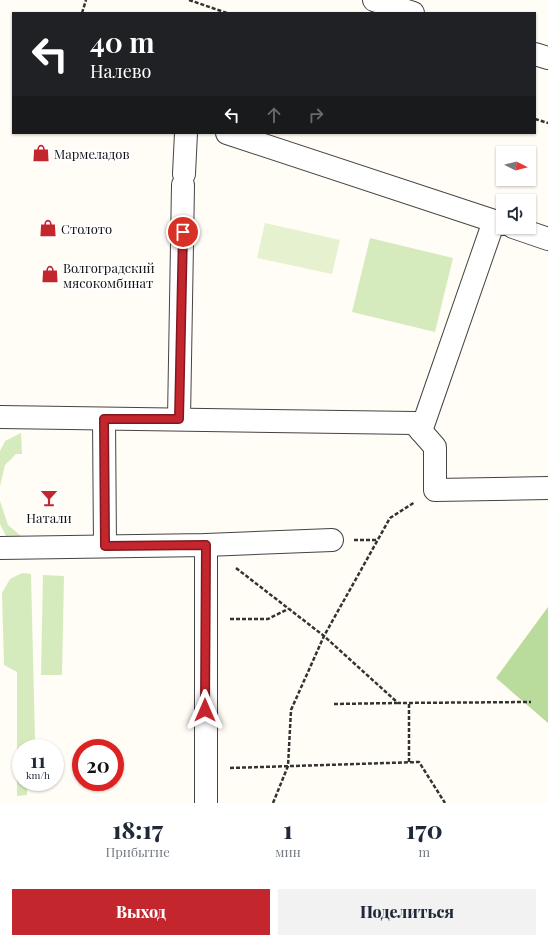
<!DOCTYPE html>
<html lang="ru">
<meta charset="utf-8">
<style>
body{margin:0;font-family:"Playfair Display",serif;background:#f2f2f3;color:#1f2937;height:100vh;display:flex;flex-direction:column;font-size:15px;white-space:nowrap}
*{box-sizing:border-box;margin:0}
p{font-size:13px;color:#747a83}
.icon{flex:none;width:22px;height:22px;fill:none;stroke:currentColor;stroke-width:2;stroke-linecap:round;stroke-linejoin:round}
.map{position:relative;height:803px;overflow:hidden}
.panel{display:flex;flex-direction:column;background:#fff;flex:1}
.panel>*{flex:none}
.hud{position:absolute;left:12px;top:12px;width:524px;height:122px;border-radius:0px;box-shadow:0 1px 3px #0004;background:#202124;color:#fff;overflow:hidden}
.needle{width:26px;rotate:96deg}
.tools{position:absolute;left:496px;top:146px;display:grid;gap:8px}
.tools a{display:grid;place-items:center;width:40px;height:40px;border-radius:0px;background:#fff;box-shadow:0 1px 3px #0004;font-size:20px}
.speed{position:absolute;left:12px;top:739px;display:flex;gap:8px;font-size:20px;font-weight:700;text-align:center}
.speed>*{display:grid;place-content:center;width:52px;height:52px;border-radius:50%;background:#fff;box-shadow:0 1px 3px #0004;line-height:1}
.speed small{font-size:10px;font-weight:400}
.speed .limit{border:6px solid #d22;background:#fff;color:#111}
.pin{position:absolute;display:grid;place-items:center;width:34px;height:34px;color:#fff;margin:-17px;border:2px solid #fff;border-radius:50%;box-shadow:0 1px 4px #0007}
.me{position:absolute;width:44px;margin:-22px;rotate:0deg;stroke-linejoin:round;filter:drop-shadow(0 0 3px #0008)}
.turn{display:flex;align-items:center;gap:14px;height:84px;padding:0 12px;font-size:18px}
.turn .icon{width:52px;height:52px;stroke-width:2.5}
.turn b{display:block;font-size:28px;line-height:34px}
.lanes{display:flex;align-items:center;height:38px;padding:0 12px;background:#0003;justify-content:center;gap:20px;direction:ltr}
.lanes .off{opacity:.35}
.eta{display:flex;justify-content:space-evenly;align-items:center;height:68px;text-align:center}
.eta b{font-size:24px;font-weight:800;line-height:28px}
.button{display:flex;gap:8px;margin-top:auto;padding:8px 12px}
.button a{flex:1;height:46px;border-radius:0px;background:#c4262e;color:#fff;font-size:16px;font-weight:800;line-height:46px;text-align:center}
.button a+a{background:#f2f2f3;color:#1f2937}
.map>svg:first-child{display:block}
.green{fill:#d5ebbd}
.forest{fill:#b9dc9c}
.pitch{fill:#e6f2cf}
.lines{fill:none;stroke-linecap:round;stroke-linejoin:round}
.minor-casing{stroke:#444;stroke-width:24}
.path{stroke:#333;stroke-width:2.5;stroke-dasharray:4 2;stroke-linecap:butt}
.minor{stroke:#fff;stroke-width:22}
.route-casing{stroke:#7f191e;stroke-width:10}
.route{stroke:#c4262e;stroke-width:7}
.labels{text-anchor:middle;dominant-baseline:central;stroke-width:4;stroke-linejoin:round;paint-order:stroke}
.poi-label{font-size:13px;fill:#111;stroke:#fff;text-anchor:start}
</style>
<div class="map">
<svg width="548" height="803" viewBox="0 0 548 803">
<rect width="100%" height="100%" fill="#fffdf5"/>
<g class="green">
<polygon points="370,238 453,258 435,332 352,312"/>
<polygon points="21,433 22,454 16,454 5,465 0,486 0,451 5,441"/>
<polygon points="0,501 8,525 21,536 27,537 7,538 0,524"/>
<polygon points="22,573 31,574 35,740 28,748 21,748 21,782 27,782 27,795 17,796 17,672 4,665 2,593 10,579"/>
<polygon points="43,575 64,576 62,675 41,675"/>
</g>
<polygon class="forest" points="548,607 548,723 496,678"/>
<polygon class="pitch" points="265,223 340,240 332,274 257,258"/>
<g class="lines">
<g class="minor-casing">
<g id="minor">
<polyline points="374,0 413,13"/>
<polyline points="535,54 548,58"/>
<polyline points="227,133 503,224"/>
<polyline points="184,174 186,133"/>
<polyline points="513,227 548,239"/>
<polyline points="0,417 414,423 435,447 435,490 548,488"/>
<polyline points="104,419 105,546"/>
<polyline points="179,419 183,185"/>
<polyline points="421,431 494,221"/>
<polyline points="206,545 206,803"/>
<polyline points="0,548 206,545 332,540"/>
</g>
</g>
<g class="path">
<polyline points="189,0 227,13"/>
<polyline points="82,13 86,0"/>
<polyline points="535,119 548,123"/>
<polyline points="354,540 377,540"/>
<polyline points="236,568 324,636 398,703 531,702"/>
<polyline points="230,619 268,619 288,609"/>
<polyline points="334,704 397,703"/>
<polyline points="409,762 409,702"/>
<polyline points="230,768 419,762 445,803"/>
<polyline points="273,803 288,766 291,710 324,636 390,518 415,502"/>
</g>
<use href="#minor" class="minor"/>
</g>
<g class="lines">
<g class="route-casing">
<polyline id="route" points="183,232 179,419 104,419 105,546 206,545 205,710"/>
</g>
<use href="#route" class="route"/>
</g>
<defs>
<g id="shop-bare" transform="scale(1.38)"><path d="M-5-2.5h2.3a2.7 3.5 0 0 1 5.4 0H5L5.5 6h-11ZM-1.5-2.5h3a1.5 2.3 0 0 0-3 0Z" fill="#c4262e" stroke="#fff" stroke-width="2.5" paint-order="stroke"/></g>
<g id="bar-bare" transform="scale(1.38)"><path d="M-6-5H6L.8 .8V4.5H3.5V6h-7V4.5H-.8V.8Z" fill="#c4262e" stroke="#fff" stroke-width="2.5" paint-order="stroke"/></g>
</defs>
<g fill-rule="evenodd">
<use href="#shop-bare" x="41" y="153"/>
<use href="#shop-bare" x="48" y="228"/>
<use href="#shop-bare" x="50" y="274"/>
<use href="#bar-bare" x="49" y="498"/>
</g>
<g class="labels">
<g class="poi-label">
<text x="54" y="153">Мармеладов</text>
<text x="61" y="228">Столото</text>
<text x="63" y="267">Волгоградский<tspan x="63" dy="15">мясокомбинат</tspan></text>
<text x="49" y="517" text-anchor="middle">Натали</text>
</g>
</g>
</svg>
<div class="tools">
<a><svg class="needle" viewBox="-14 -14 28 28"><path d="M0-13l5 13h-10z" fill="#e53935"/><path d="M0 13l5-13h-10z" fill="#747a83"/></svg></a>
<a><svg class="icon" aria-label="sound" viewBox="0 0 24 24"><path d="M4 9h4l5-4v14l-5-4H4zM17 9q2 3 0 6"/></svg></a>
</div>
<div class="speed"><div>11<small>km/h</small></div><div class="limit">20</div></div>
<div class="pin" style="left:183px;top:232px;background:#d93025"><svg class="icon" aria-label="arrive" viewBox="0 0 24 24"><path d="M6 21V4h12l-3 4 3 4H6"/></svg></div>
<svg class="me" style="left:205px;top:710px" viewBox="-20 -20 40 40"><path d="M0-17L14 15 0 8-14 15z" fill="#c4262e" stroke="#fff" stroke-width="4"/></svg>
<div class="hud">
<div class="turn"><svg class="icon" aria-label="left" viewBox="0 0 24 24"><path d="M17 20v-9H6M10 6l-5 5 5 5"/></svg><div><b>40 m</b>Налево</div></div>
<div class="lanes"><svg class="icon" aria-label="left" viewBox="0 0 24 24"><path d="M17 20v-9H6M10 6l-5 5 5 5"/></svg><svg class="icon off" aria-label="ahead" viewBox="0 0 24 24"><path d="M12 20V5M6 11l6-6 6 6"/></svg><svg class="icon off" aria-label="right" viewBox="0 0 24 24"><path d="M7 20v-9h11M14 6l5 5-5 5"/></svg></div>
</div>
</div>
<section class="panel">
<div class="eta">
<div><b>18:17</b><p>Прибытие</p></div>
<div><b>1</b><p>мин</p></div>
<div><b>170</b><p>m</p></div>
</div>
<div class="button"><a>Выход</a><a>Поделиться</a></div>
</section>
